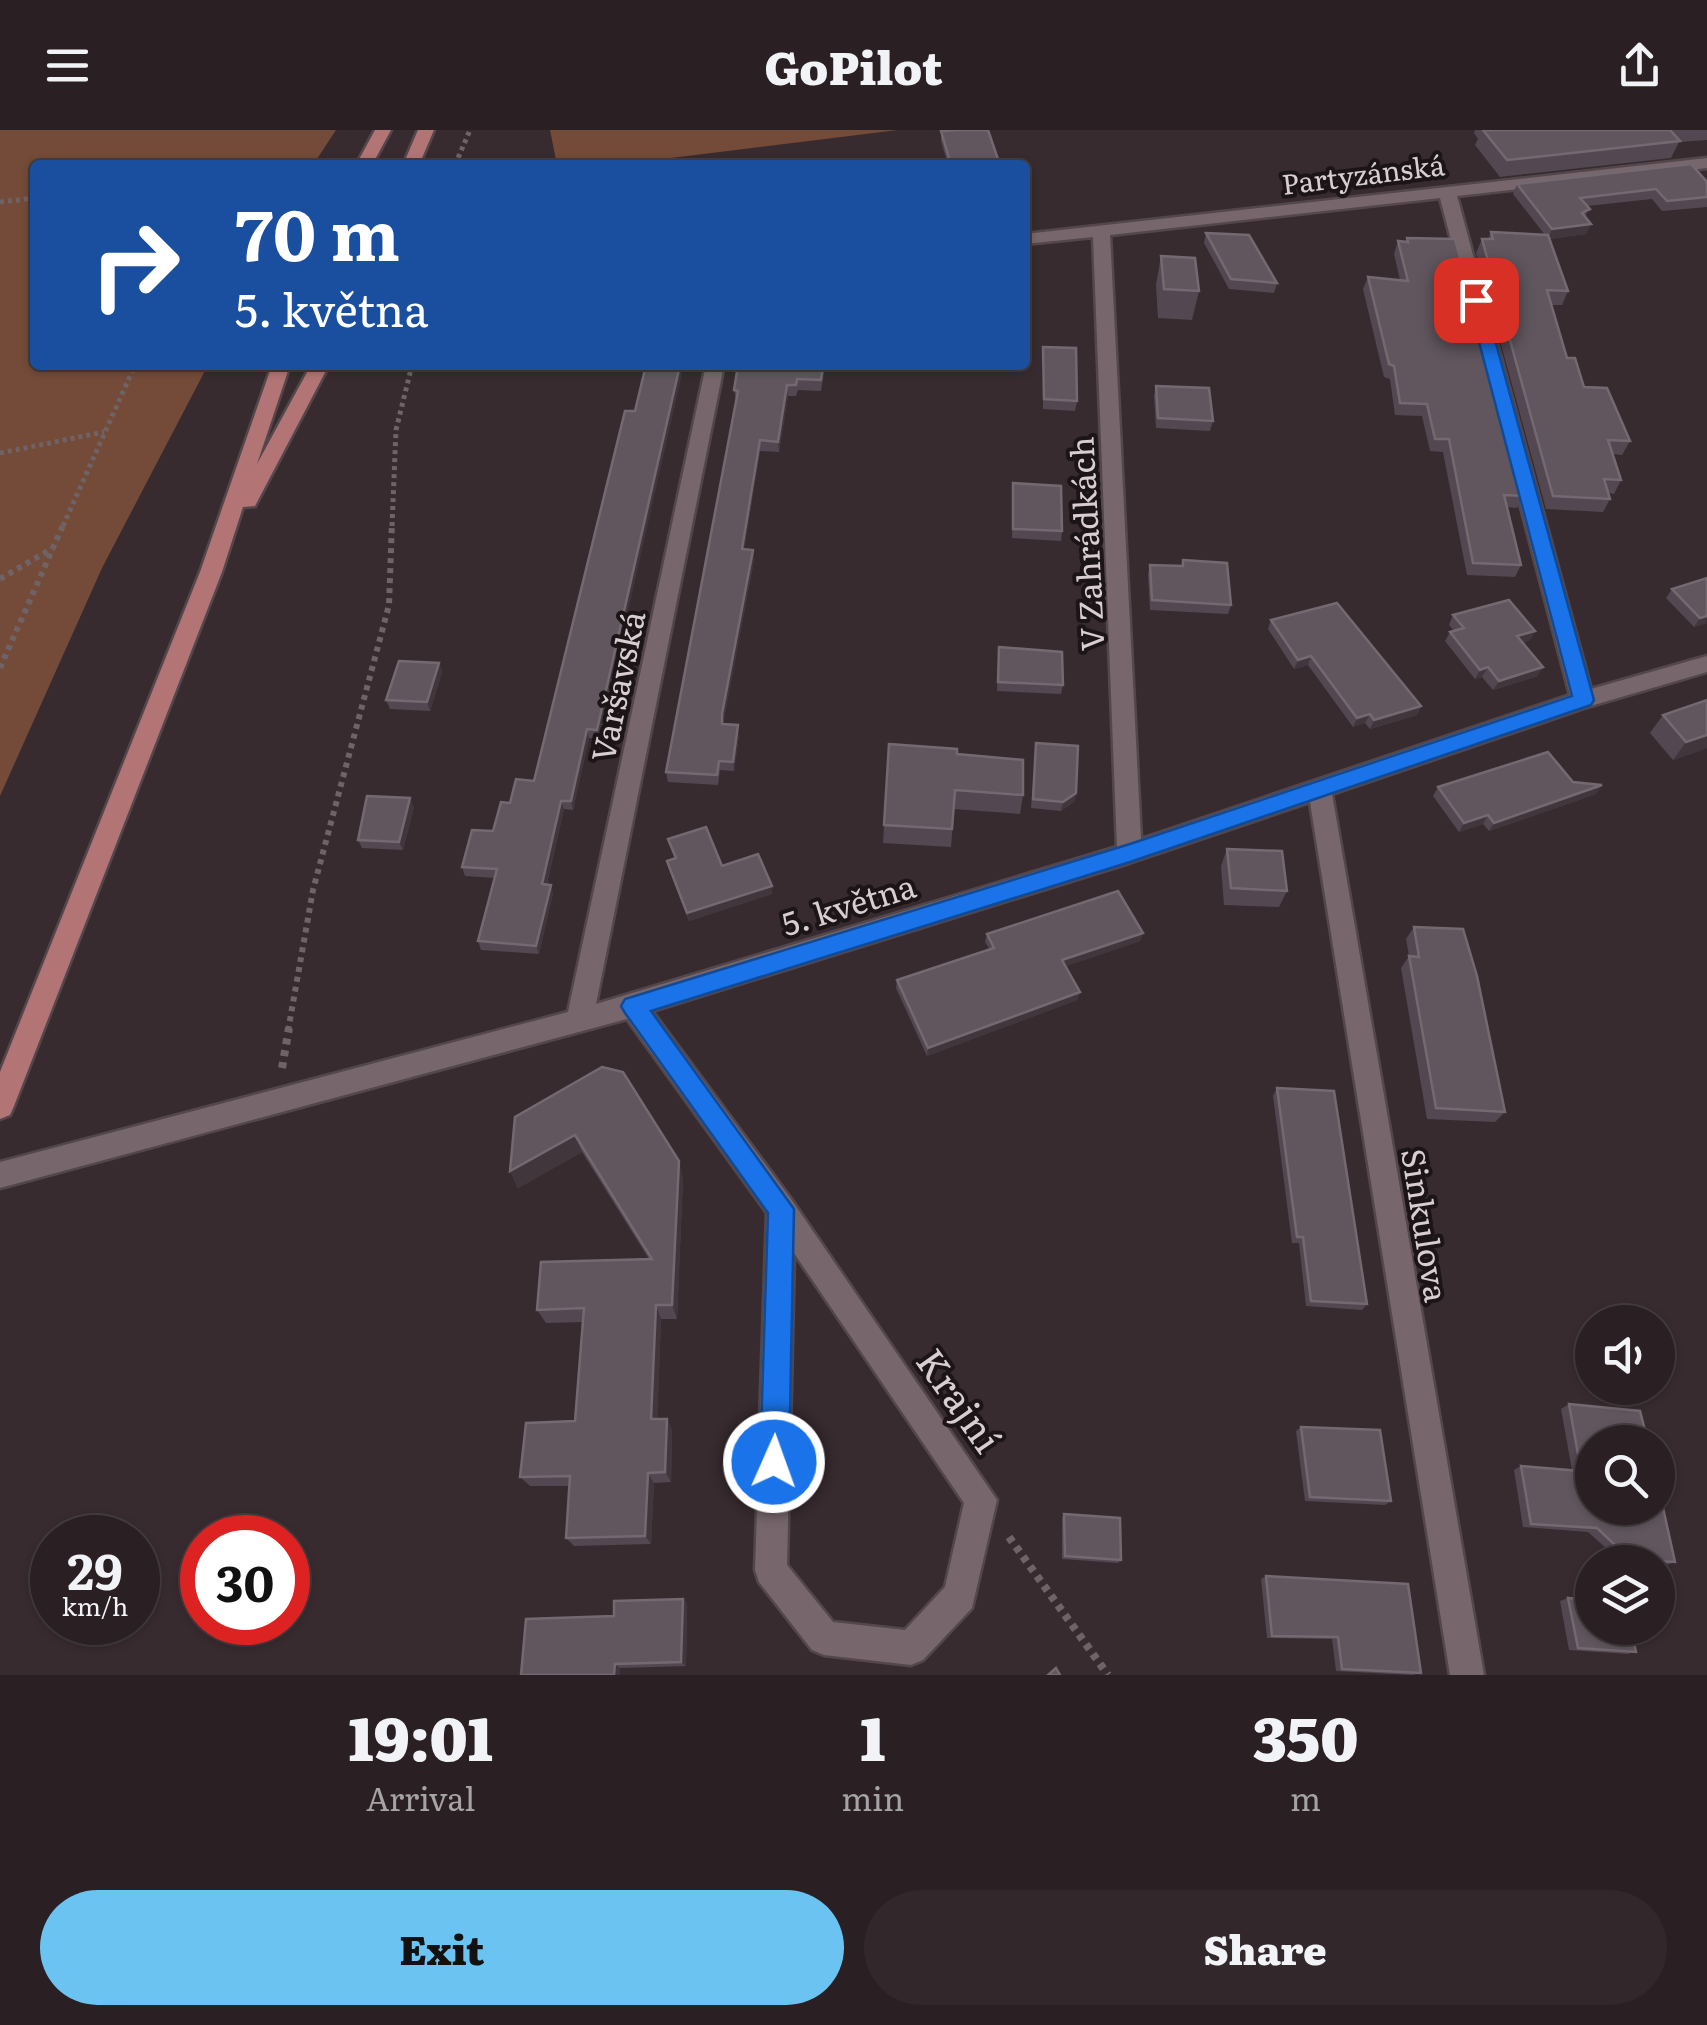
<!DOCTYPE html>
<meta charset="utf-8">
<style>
body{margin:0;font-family:Literata,serif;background:#32282b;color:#f1f3f6;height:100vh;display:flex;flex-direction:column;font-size:38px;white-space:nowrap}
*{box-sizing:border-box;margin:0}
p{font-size:32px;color:#a5a3a6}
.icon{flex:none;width:55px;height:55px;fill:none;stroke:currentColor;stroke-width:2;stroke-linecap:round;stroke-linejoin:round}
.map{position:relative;height:1545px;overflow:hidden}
.sheet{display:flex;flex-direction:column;background:#2a2023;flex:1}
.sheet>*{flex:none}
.guide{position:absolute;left:30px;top:30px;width:1000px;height:210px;border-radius:10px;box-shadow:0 2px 8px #0004,0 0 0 2px #463e41;background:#1a4fa0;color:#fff;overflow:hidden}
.fabs{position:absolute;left:1575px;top:1175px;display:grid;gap:20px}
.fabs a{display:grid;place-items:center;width:100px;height:100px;border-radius:50%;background:#2a2023;box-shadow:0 2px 8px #0004,0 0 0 2px #463e41;font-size:50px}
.speed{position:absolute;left:30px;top:1385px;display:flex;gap:20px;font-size:50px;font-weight:700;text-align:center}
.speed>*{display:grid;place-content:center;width:130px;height:130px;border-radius:50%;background:#2a2023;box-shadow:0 2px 8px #0004,0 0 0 2px #463e41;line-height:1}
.speed small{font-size:25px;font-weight:400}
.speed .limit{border:15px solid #d22;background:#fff;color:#111}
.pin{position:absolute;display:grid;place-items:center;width:85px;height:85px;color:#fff;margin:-42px;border-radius:20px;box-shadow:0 5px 15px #0006}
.me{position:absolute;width:110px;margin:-55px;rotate:2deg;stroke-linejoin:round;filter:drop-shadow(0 0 8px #0008)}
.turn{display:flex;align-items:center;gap:35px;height:210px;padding:0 40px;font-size:45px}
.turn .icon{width:130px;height:130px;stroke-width:2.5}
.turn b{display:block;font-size:70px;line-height:85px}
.eta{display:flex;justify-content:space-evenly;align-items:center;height:170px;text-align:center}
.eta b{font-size:60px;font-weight:800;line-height:70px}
.primary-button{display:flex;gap:20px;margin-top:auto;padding:20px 40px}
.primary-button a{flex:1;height:115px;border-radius:60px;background:#6bc3f2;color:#111;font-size:40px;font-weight:800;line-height:115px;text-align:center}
.primary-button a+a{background:#32282b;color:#f1f3f6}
header{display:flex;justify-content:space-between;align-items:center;height:130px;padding:0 40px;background:#2a2023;font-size:45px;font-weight:800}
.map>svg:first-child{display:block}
.green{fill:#734b38}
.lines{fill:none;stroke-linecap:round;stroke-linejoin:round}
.street-casing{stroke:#53474b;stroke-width:5}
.primary-casing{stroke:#53474b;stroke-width:5}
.path-far2{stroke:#6f6366;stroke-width:5;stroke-dasharray:4 4;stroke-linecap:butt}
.path-far1{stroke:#6f6366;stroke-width:6;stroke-dasharray:5 5;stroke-linecap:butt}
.path{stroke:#6f6366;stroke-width:8;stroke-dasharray:6 6;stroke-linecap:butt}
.street{fill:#77676c;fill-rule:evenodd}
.primary{fill:#b27475;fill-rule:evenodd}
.wall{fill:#534851}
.shaded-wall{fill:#42363d}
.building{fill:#61565e;stroke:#746970;stroke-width:2.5}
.route{fill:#1a73e8;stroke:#114b97;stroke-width:2.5}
.labels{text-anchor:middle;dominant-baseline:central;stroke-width:8;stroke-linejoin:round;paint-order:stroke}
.far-street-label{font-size:28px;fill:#d8ced1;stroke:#1c1517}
.street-label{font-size:32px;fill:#d8ced1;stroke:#1c1517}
.near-street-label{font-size:38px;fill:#d8ced1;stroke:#1c1517}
</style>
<header><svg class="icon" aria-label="menu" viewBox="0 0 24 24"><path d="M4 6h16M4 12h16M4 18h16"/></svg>GoPilot<svg class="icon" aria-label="share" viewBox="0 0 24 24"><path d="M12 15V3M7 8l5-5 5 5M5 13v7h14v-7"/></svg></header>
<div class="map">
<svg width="1707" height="1545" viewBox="0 0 1707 1545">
<rect width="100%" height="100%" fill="#382b2f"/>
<g class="green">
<polygon points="0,0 336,0 313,35 35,35 35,235 208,235 102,438 0,666"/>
<polygon points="550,0 898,0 615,35 557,35"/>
</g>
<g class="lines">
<g class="street-casing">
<path id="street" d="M1707 28V38L1457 66 1591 559 1707 526V542L1587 577 1332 664 1484 1545H1450L1310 672 1129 733 652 881 791 1069 997 1370 972 1478 923 1530 911 1535 824 1525 812 1520 759 1452 755 1440 767 1083 627 889 0 1058V1032L568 882 706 235H724L596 874 1117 717 1093 107 1025 114V104ZM1440 68 1570 565 1141 709 1110 105ZM794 1123 964 1373 945 1457 905 1500 833 1492 787 1435Z"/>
</g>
<g class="primary-casing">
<g id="primary">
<polygon points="375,0 391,0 372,35 356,35"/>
<polygon points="418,0 434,0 419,35 403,35"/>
<polygon points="272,235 290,235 257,334 311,235 329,235 255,376 243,377 222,442 14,976 10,985 0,989 0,942 200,442"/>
</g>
</g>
<g class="path-far2">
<polyline points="455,35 470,0"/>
<polyline points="0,72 35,68"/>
<polyline points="0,323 104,302"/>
<polyline points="63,396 135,235"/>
<polyline points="392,396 396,300 412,235"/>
</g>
<g class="path-far1">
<polyline points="0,449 53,418"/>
<polyline points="0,538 64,393"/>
<polyline points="288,901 313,760 389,475 392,393"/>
</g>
<g class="path">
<polyline points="282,938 289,898"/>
<polyline points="1009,1407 1108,1545"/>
</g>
<use href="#street" class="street"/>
<use href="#primary" class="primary"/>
</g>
<g class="wall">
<polygon points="1475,0 1707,0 1707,10 1679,12 1671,28 1500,47 1475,15 1478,9 1474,3"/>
<polygon points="941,1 1000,35 948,35 941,11"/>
<polygon points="1707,52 1707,77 1662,81 1652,69 1587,76 1586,88 1591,94 1586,104 1549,109 1568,161 1562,175 1551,175 1567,228 1584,257 1630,311 1622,325 1613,324 1621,350 1614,364 1609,363 1610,369 1603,382 1546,379 1476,123 1482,109 1488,109 1491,102 1545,105 1513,64 1517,54"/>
<polygon points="1206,103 1277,153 1274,163 1229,159 1204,113"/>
<polygon points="1407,108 1523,366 1517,378 1507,377 1521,435 1515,447 1467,445 1443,322 1430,321 1422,286 1395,285 1390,249 1384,247 1363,159 1368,147 1400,150 1394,124 1398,111 1406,112"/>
<polygon points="1161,126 1199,161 1192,190 1158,188 1156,155"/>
<polygon points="1043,217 1077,271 1075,281 1043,279"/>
<polygon points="738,235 825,235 821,261 798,260 796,266 788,266 779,322 760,321 744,419 753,420 754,430 723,594 739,605 734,641 720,640 718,655 668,652 666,642 736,271 734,260"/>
<polygon points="1156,256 1213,291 1210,301 1156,298 1154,266"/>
<polygon points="625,281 599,609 589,608 573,680 564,679 547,754 553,763 539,824 481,820 478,811 495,748 465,746 462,737 493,701 510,673 534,651"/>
<polygon points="1013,353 1062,401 1061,411 1012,408"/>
<polygon points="1183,430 1231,475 1228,484 1150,480 1148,444 1150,435 1181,436"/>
<polygon points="1672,459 1707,493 1694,497 1666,468"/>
<polygon points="1453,485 1535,501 1530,510 1523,513 1538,546 1493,560 1482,547 1475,549 1445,511 1450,502 1454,501 1449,495"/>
<polygon points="1271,490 1421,576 1417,585 1370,599 1365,593 1353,597 1308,535 1294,539 1268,499"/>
<polygon points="999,517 1063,555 1061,564 997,561"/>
<polygon points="439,533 442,542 430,581 390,579 386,570"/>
<polygon points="1707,570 1707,618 1673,630 1650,603 1663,585"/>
<polygon points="1036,613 1076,663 1074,672 1061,681 1031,678"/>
<polygon points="889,614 1023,665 1020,684 954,679 951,717 883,713"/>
<polygon points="1573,652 1596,664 1489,701 1483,694 1459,702 1433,666 1438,657"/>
<polygon points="414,677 403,720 362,718 358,710"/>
<polygon points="668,709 722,736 772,756 772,764 689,791 669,739 667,731 675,728"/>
<polygon points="1227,719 1287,761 1279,777 1224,775 1221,736"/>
<polygon points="1414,797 1505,982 1495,992 1427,989 1401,838 1409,826 1406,809"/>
<polygon points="1143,803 1140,811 1066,836 1080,862 1077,870 927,926 896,858 897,850 990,820 985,812 987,804"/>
<polygon points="602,937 683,1048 677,1189 661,1189 657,1289 667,1289 672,1300 671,1352 654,1353 651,1414 574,1416 566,1408 570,1356 530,1356 520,1347 575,1291 583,1192 546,1193 537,1180 649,1129 582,1022 518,1058 510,1041"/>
<polygon points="1277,958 1367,1174 1362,1180 1306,1176 1299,1113 1292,1113 1273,966"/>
<polygon points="1569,1274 1675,1432 1666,1435 1658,1435 1658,1432 1609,1432 1606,1418 1588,1402 1523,1397 1514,1340 1521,1336 1572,1340 1561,1279"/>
<polygon points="1301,1297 1391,1371 1385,1375 1305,1371 1296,1301"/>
<polygon points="1064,1384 1121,1430 1118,1433 1062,1429 1062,1388"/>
<polygon points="1266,1446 1421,1543 1412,1545 1336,1541 1332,1509 1267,1508 1261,1449"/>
<polygon points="1568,1468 1636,1522 1627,1524 1569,1520 1560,1471"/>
<polygon points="683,1469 687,1474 686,1536 620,1538 620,1545 521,1545 614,1486"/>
</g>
<g class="shaded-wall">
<polygon points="1591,94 1586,104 1548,109 1552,99"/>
<polygon points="680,235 684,235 599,609 597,600"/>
<polygon points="787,255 788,266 779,322 778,312"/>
<polygon points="760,310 760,321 742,430 742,419"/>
<polygon points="753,420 754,430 723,594 723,604 722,584"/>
<polygon points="1707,486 1707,493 1694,497 1700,488"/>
<polygon points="1535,501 1530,510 1512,516 1517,506"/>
<polygon points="1311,526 1308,535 1294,539 1298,530"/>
<polygon points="439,533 442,542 430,581 427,572"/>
<polygon points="1488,537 1482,547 1475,549 1480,540"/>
<polygon points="1543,537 1538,546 1493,560 1499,551"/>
<polygon points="1421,576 1417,585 1370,599 1374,590"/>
<polygon points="1370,584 1365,593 1353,597 1357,588"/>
<polygon points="738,595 739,605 734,641 733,632"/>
<polygon points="587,599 589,608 573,680 571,671"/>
<polygon points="1707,605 1707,618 1673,630 1686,612"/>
<polygon points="1602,655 1596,664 1489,701 1494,693"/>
<polygon points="1076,663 1074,672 1061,681 1063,672"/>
<polygon points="410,668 414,677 403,720 399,712"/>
<polygon points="561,671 564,679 545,762 542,754"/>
<polygon points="1488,685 1483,694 1459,702 1464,693"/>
<polygon points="551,755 553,763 539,824 536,816"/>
<polygon points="772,756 772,764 689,791 687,783"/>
<polygon points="1143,803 1140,811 1060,838 1062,830"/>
<polygon points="1080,862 1077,870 927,926 928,918"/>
<polygon points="575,1005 582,1022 518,1058 510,1041"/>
<polygon points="679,1031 683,1048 677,1189 672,1175"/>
<polygon points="656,1175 661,1189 657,1300 651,1289"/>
<polygon points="667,1289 672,1300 671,1352 665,1342"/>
<polygon points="648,1343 654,1353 651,1414 645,1406"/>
<polygon points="683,1469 687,1474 686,1536 681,1532"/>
<polygon points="615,1534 620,1538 620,1545 614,1545"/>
</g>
<g class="building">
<polygon points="958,0 988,0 1000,35 951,35 941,1"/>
<polygon points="1483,0 1670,0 1680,11 1507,30"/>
<polygon points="1691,34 1707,52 1707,67 1667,71 1656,59 1580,68 1590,79 1582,83 1591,94 1552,99 1517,54"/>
<polygon points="1491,102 1548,105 1568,161 1547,160 1567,228 1575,228 1584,257 1607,258 1630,311 1608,310 1621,350 1604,349 1610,369 1553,366 1482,109 1493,109"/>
<polygon points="1206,103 1249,105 1277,153 1231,149"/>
<polygon points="1407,108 1455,109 1523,366 1504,365 1521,435 1473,433 1449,309 1435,309 1427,274 1400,273 1394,236 1389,234 1368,147 1408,151 1398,111 1408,112"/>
<polygon points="1161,126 1195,128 1199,161 1164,159"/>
<polygon points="1043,217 1076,218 1077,271 1044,269"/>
<polygon points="646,235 680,235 597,600 587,599 571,671 561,671 542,754 551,755 536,816 478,811 497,739 462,737 472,700 493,701 501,672 510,673 516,649 534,651 625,281 635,281"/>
<polygon points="738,235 823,235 821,250 797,249 796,255 787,255 778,312 760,310 742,419 753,420 722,584 722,594 738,595 733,632 719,631 717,645 666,642 738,261 734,260"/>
<polygon points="1156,256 1209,258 1213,291 1158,288"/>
<polygon points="1013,353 1061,356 1062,401 1013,399"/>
<polygon points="1183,430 1227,433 1231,475 1152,470 1150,435 1183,436"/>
<polygon points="1707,448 1707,486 1700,488 1672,459"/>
<polygon points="1509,470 1535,501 1517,506 1543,537 1499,551 1488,537 1480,540 1450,502 1464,498 1453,485"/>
<polygon points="1337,473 1421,576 1374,590 1370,584 1357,588 1311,526 1298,530 1271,490"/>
<polygon points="999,517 1062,522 1063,555 998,552"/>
<polygon points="399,531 439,533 427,572 386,570"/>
<polygon points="1707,570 1707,605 1686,612 1663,585"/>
<polygon points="1036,613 1078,616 1076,663 1063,672 1033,669"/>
<polygon points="889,614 957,619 957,624 1023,630 1023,665 955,660 952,699 884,695"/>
<polygon points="1548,622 1573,652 1602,655 1494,693 1488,685 1464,693 1438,657"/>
<polygon points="367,666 410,668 399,712 358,710"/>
<polygon points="706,697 722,736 758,724 772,756 687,783 667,731 676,728 668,709"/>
<polygon points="1227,719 1282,721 1287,761 1231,758"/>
<polygon points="1118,761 1143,803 1062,830 1080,862 928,918 897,850 994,818 987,804"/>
<polygon points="1414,797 1463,799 1477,846 1505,982 1436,978 1409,826 1419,827"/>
<polygon points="602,937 623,942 679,1031 672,1175 656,1175 651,1289 667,1289 665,1342 648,1343 645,1406 566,1408 570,1346 520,1347 526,1293 575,1291 584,1178 537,1180 541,1132 652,1129 575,1005 510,1041 515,987"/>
<polygon points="1277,958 1334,961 1367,1174 1311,1171 1303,1107 1297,1107"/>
<polygon points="1569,1274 1640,1281 1648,1312 1592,1312 1592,1378 1658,1378 1658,1355 1675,1432 1618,1429 1615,1415 1597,1398 1531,1394 1521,1336 1581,1341"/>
<polygon points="1301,1297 1380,1300 1391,1371 1310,1367"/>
<polygon points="1064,1384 1120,1388 1121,1430 1065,1426"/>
<polygon points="1266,1446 1408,1454 1421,1543 1342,1539 1338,1507 1272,1506"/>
<polygon points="1568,1468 1592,1470 1592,1498 1631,1498 1636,1522 1578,1518"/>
<polygon points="683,1469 681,1532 615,1534 614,1545 521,1545 526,1489 614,1486 614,1471"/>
<polygon points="1056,1538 1060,1545 1048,1545"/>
</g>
<polygon class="route" points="1476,165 1484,170 1594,570 1591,575 1130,732 651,881 794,1079 789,1332 784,1342 774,1346 764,1342 760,1332 768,1083 625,883 621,876 625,869 1130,714 1572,566 1468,170"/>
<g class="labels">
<g class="far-street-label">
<text transform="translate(1363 43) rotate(-7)">Partyzánská</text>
</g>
<g class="street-label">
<text transform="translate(1085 414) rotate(-93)">V Zahrádkách</text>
<text transform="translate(616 556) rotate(-78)">Varšavská</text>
<text transform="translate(848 773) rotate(-17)">5. května</text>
<text transform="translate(1427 1095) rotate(81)">Sinkulova</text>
</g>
<g class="near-street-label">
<text transform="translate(961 1269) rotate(55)">Krajní</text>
</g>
</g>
</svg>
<div class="fabs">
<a><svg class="icon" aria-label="sound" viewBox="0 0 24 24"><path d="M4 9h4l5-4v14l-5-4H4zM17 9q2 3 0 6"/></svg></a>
<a><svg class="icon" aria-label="search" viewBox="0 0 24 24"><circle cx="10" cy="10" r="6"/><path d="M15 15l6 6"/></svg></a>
<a><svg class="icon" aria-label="layers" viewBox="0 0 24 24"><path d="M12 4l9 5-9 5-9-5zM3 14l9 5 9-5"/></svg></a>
</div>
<div class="speed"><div>29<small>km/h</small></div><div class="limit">30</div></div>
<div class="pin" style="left:1476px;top:170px;background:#d93025"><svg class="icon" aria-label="arrive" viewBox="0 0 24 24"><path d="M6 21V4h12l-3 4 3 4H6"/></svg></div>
<svg class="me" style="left:774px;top:1332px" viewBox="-20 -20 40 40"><circle r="17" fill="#1a73e8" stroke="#fff" stroke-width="3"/><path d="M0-11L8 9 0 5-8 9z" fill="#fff"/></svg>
<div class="guide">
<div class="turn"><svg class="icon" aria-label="right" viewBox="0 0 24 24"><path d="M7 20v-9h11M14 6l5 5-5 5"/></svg><div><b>70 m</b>5. května</div></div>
</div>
</div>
<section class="sheet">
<div class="eta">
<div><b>19:01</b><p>Arrival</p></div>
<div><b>1</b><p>min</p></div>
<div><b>350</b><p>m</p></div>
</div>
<div class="primary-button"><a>Exit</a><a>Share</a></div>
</section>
